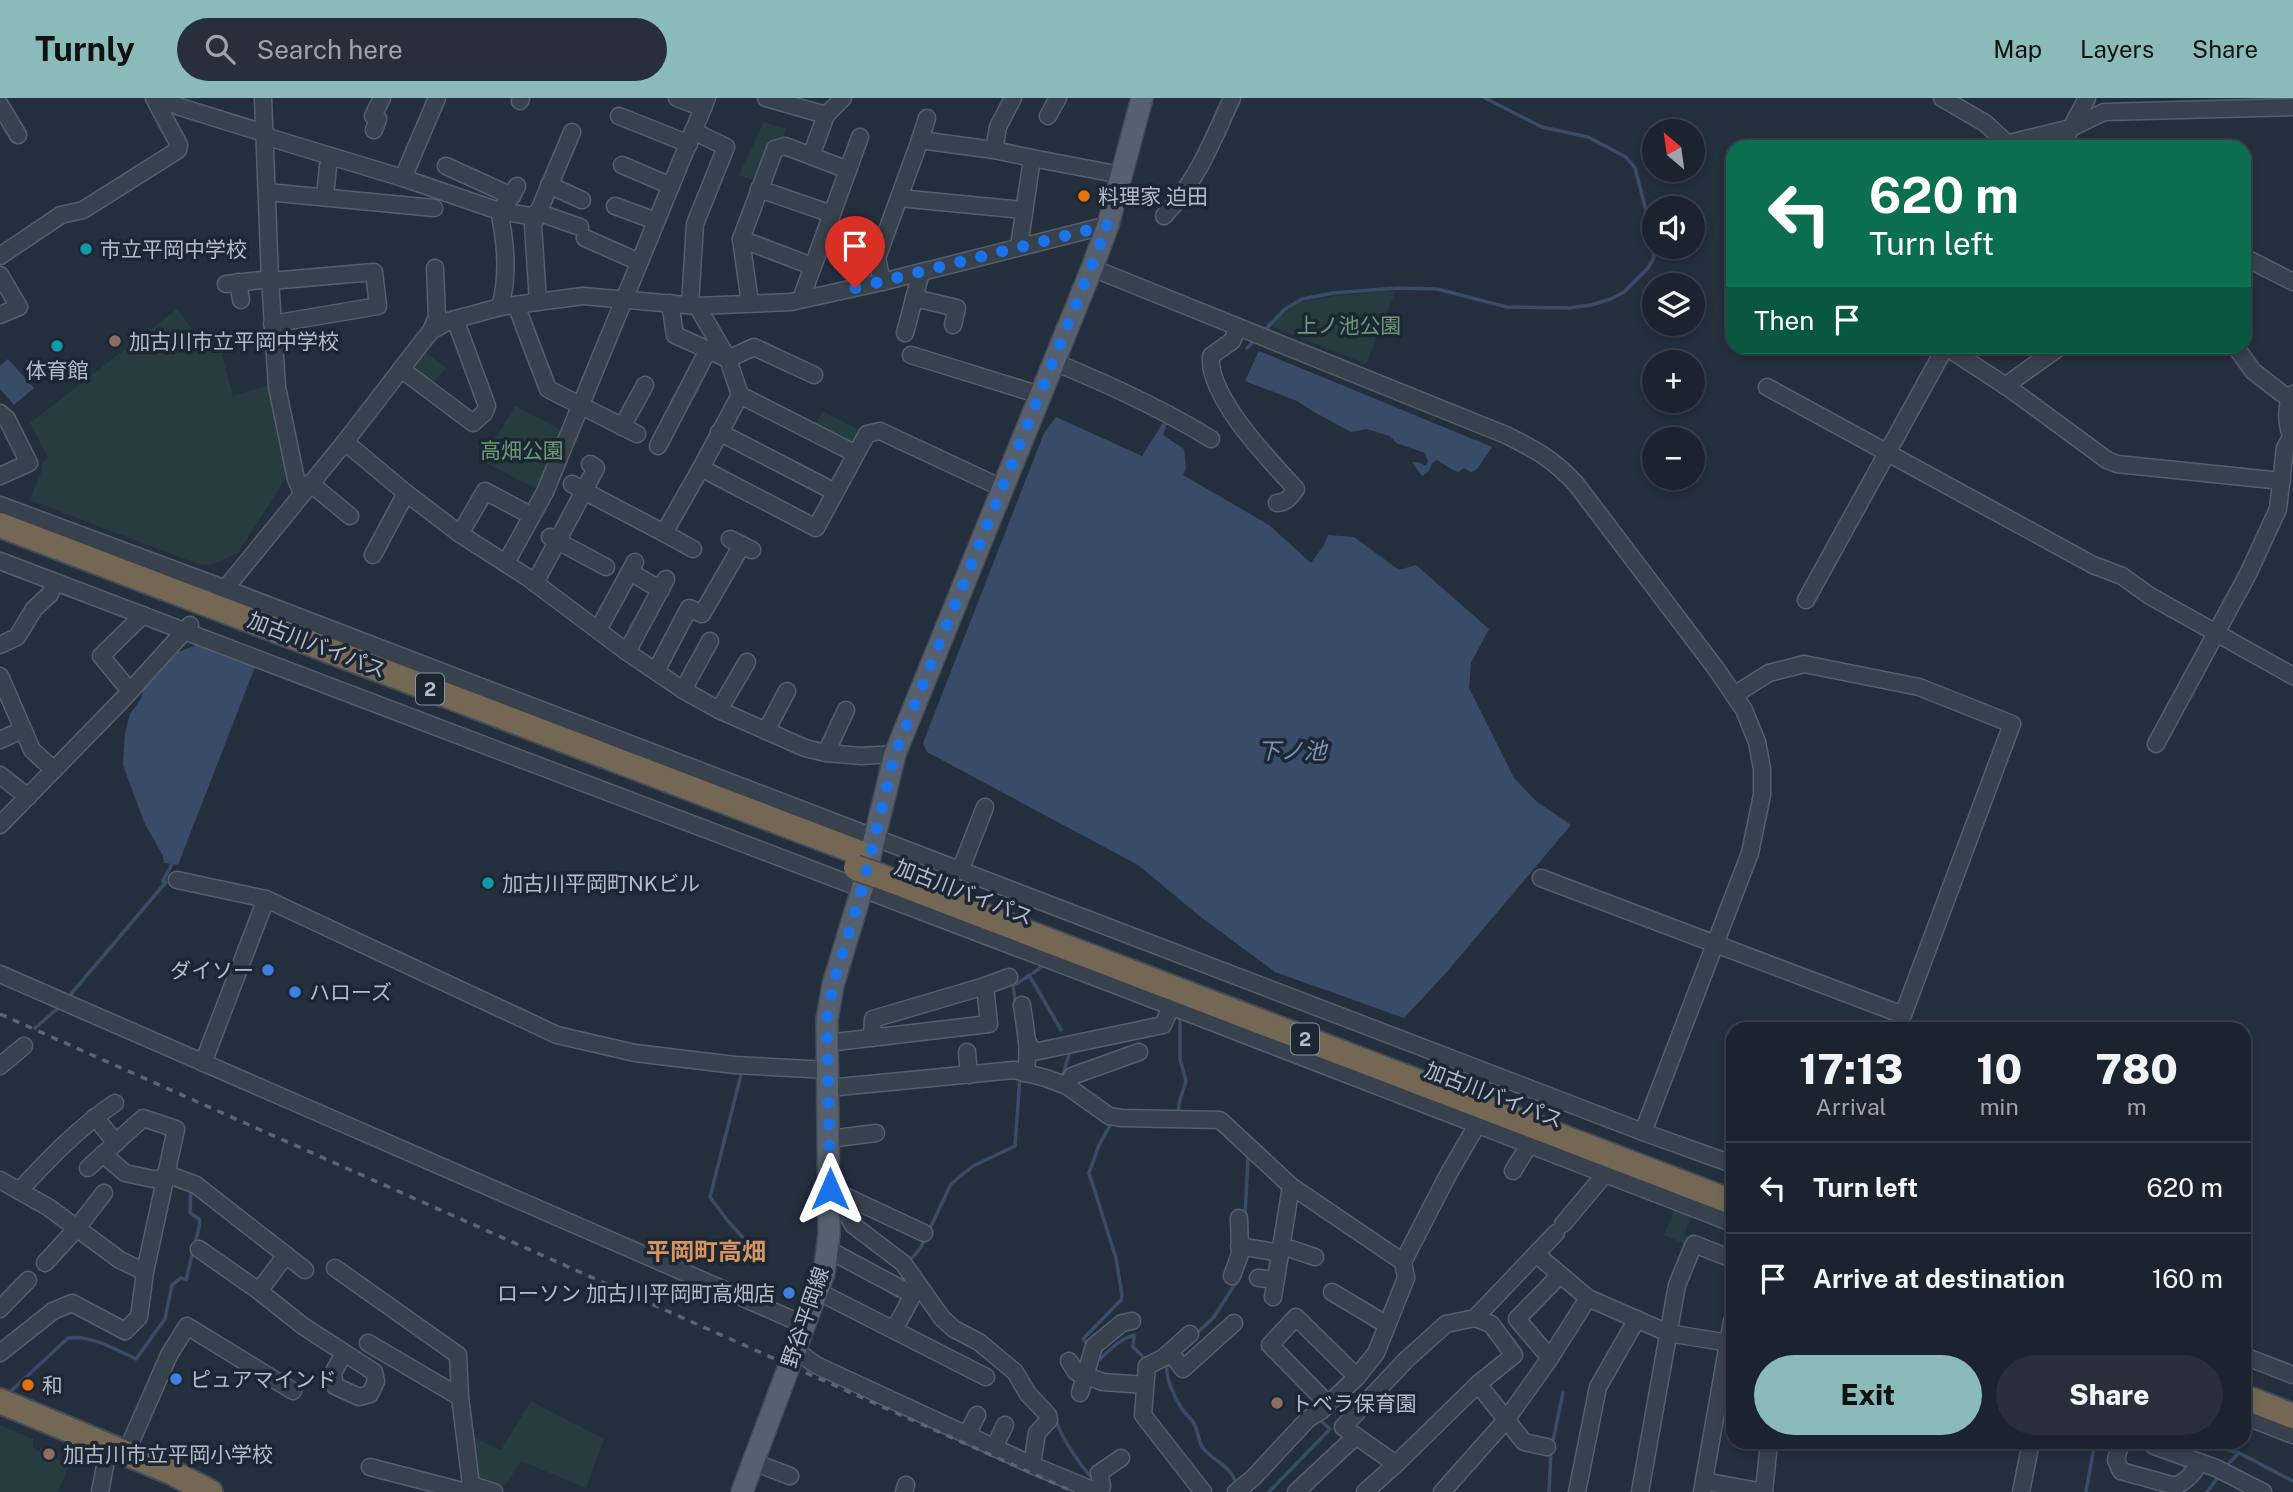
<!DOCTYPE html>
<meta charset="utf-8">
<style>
body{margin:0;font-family:"Public Sans","Noto Sans JP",sans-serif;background:#282f3a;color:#f1f3f6;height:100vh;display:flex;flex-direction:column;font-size:26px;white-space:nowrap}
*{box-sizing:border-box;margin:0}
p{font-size:23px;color:#a0a4aa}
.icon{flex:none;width:38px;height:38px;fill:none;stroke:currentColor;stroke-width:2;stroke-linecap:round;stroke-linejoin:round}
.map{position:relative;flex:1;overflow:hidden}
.sheet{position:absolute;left:1726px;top:924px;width:525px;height:427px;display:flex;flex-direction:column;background:#1b232e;border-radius:21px;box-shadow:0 4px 10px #0003,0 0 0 2px #39404a}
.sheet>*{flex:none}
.top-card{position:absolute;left:1726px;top:42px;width:525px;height:214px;border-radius:21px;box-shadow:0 4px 10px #0003,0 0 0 2px #39404a;background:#0b6e4f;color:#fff;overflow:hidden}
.needle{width:46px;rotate:331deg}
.buttons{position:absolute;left:1642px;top:21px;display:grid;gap:14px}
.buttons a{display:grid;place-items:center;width:63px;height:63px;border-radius:50%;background:#1b232e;box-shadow:0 4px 10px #0003,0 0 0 2px #39404a;font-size:35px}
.pin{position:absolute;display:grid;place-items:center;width:60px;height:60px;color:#fff;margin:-72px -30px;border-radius:50% 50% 50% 0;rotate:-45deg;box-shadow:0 0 7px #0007}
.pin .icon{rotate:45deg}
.me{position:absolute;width:77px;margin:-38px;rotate:0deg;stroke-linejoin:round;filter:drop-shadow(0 0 5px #0008)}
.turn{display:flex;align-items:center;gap:24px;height:147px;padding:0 28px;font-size:32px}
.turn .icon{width:91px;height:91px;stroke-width:2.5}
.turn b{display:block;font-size:49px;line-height:60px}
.then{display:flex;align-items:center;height:66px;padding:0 28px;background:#0003;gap:14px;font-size:26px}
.eta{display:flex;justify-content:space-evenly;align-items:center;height:119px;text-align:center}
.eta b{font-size:42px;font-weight:800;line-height:49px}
.primary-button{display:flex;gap:14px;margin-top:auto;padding:14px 28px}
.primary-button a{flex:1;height:80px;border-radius:42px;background:#8bbbb9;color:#111;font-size:28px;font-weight:800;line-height:80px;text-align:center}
.primary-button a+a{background:#282f3a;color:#f1f3f6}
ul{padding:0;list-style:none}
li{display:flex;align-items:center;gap:21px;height:91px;padding:0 28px;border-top:2px solid #39404a}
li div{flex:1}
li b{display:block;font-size:26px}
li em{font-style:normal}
header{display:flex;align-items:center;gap:42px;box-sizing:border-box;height:98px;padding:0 35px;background:#8bbbb9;color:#111}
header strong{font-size:33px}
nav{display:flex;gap:38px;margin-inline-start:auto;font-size:24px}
.search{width:490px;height:63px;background:#282f3a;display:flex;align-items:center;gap:18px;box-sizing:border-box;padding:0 24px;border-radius:38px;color:#a0a4aa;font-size:26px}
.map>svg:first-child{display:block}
.green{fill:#263c3f}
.water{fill:#394c67}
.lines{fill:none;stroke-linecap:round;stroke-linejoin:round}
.stream{stroke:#394c67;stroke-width:3.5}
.minor-casing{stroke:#565f6c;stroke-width:19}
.major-casing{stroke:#414a57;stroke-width:24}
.highway-casing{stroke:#434c59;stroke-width:28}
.minor{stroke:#38414e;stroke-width:16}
.major{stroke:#56606e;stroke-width:21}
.highway{stroke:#746855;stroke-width:24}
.rail{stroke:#5a6575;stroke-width:3.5;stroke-dasharray:7 7;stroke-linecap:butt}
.highway-bridge-casing{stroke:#434c59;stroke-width:28;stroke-linecap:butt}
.highway-bridge{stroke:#746855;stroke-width:24}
.route{stroke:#1a73e8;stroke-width:12;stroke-dasharray:0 21.6}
.food-dot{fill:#e8710a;stroke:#1d2633;stroke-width:2.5}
.culture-dot{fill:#0f9aa8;stroke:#1d2633;stroke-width:2.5}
.education-dot{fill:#8d6e63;stroke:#1d2633;stroke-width:2.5}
.shop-dot{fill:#3f7fe0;stroke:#1d2633;stroke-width:2.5}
.labels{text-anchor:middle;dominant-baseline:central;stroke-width:7;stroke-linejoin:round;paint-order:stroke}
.shield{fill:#1d2633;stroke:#878f9c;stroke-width:2}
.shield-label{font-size:19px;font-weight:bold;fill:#b4bcc9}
.poi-label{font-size:21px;fill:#b4bcc9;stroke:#1d2633;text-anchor:start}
.park-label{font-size:21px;fill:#6b9a76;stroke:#1d2633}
.street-label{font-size:21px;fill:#b4bcc9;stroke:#1d2633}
.water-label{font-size:23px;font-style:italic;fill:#7c92b1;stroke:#1d2633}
.quarter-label{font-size:24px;font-weight:bold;fill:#d59563;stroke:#1d2633}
</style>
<header>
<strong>Turnly</strong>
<div class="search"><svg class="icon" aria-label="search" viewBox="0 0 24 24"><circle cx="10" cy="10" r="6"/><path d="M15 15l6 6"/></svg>Search here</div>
<nav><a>Map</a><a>Layers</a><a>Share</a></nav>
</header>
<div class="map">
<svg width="2293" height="1394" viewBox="0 0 2293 1394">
<rect width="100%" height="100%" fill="#242f3e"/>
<g class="green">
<polygon points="764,24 786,31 782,42 757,84 739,77"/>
<polygon points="1396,192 1366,266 1266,226 1301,204 1334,198"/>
<polygon points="177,211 203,247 220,250 233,298 270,287 289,375 238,455 211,467 198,466 30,402 42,372 42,365 48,360 30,325"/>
<polygon points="424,253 446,270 431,288 409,271"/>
<polygon points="515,308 561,332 537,391 482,363"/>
<polygon points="823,313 863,334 851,350 814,330"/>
<polygon points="1675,1110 1693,1115 1684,1136 1693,1140 1690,1148 1664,1137"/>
<polygon points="531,1303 604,1341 586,1390 521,1363 504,1389 480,1382 472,1339 501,1352"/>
<polygon points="0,1327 33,1341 33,1350 69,1367 58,1394 0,1394"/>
</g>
<g class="water">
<polygon points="1259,253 1492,349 1477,371 1471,374 1464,370 1458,374 1451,371 1437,362 1432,365 1429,373 1422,378 1412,364 1418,364 1426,368 1428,364 1425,355 1396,345 1390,338 1366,331 1351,334 1314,314 1297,303 1245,283"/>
<polygon points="8,261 34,290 14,307 0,291 0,268"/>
<polygon points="1056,319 1142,358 1166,320 1169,320 1163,337 1184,351 1186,371 1183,377 1269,427 1311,465 1324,447 1328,437 1354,439 1399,472 1416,467 1489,531 1471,565 1469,590 1514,680 1536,703 1571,727 1445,876 1404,920 1275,874 1202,820 1138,767 927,654 923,645 1044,335"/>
<polygon points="200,546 255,569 178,767 164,765 163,758 144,724 123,667 125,635 130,616 141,601 145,584 170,557"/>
</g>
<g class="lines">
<g class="stream">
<polyline points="1264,233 1284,212 1302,201 1333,195 1397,190 1437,191 1507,209 1569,210 1591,207 1611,201 1624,194 1648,170 1654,159 1649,124 1635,70 1626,59 1588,39 1542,29 1485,0"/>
<polyline points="1247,250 1256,241"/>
<polyline points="1033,875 1044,867"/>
<polyline points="1029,877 1061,932"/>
<polyline points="71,896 166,784 163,783 172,766"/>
<polyline points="1016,907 1013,888 1030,877"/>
<polyline points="35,930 57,911"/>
<polyline points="742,973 710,1099 727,1122 747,1144"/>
<polyline points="1062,979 1070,954"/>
<polyline points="1178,1016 1179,1005 1186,983 1180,961 1180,919"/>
<polyline points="191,1090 190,1115 199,1121 200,1125 195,1146"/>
<polyline points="1245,1118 1248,1060 1250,1057"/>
<polyline points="909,1164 921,1149 951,1086 973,1068 1015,1048 1020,978"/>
<polyline points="1195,1237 1214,1219 1237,1183"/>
<polyline points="1090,1249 1083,1241 1121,1202 1122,1198 1116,1160 1089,1075 1099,1047 1112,1024"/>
<path d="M1097 1258 1100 1261C1111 1251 1120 1241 1134 1237L1133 1249 1145 1261"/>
<path d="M1168 1264C1163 1277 1175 1300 1182 1311 1185 1316 1190 1319 1193 1324 1199 1332 1197 1342 1203 1350 1214 1364 1231 1367 1236 1386"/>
<path d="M9 1295 68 1240C89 1236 117 1252 136 1261L165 1221 172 1187 181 1180 186 1182 193 1153"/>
<path d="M1056 1323C1064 1345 1080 1366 1095 1384"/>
<polyline points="2201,1344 2239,1355 2229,1365"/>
<polyline points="2239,1355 2293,1383"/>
<polyline points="1269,1394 1330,1331 1319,1321"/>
<polyline points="1549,1394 1551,1352 1563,1295"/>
<polyline points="2086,1394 2095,1344"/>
<polyline points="2207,1394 2218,1379"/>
</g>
<g class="minor-casing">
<g id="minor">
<polyline points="159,0 180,9 264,35 271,40 403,80 499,113 536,119"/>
<polyline points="263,0 270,181 277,289 296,381 302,395"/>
<polyline points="677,0 703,10"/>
<polyline points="766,0 826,17 843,0"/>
<polyline points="1942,0 1985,25 2011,49"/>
<polyline points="520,3 521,0"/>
<polyline points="0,7 18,37"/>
<polyline points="619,18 689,46"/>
<polyline points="1048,18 1058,0"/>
<polyline points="374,32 378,21 373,18 382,0"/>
<polyline points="920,42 927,20"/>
<polyline points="2009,45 2071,30 2104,14 2293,9"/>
<polyline points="2061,49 2087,0"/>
<polyline points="994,52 998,29 1013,0"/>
<polyline points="811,58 826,17"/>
<polyline points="1032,60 1121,77"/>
<polyline points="622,67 671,88"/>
<polyline points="446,68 512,98"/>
<polyline points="848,72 860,39"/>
<polyline points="403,80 437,0"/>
<polyline points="549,87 582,102"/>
<polyline points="759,91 832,116"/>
<polyline points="267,94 434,110"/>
<polyline points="325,98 328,68"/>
<polyline points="899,100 1024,112"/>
<polyline points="615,108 656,123"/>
<polyline points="537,114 580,129"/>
<path d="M1164 118C1197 83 1212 44 1232 0"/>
<polyline points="585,140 639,164"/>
<polyline points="741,141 812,168"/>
<polyline points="0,158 61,117 83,112 178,52 179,47 154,0"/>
<polyline points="2244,159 2293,184"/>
<path d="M1092 170 1506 337C1536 352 1553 361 1576 386L1717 572 1744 612 1757 644 1762 671V697L1750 755 1643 1034"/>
<polyline points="0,177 19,209 0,217"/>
<polyline points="270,183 374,174 378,208 272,226"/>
<polyline points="238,184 241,202"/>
<polyline points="882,184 877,160 920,42 994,52 1032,60 1019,149"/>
<polyline points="226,186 270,181"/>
<polyline points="914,200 957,210 953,227"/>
<polyline points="538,204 533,127 572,34"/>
<polyline points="670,205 675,237 728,261 754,249 814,277"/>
<polyline points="750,205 741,141 775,51 785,48 848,72 801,201"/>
<polyline points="516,207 548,291 637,336"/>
<polyline points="690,207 695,126 726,49 693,33"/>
<polyline points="697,208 728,261 740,297 856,356 816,430 701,370 740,297"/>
<path d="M500 209C509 178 506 145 499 113L512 98 517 88"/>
<path d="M1238 229 1232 243 1211 258C1207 298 1270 363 1296 391 1290 399 1288 404 1277 405"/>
<polyline points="431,233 437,219 435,170"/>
<polyline points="905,235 921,174"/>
<polyline points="2235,248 2253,273 2289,301"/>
<polyline points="1946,249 2009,290 2107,362 2117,366 2282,383"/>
<polyline points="911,257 1040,297"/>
<path d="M1054 264C1108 286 1161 310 1211 341"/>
<polyline points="401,271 473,325 484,315 487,308 455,221"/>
<polyline points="2005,288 2061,248"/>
<polyline points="1767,289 2093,467 2122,478 2150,498 2293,578"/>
<path d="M2293 296C2284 307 2287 331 2293 342"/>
<polyline points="0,315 7,321 29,365 0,378"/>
<polyline points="622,329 645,287"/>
<polyline points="719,334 835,394"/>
<polyline points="345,344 406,395 460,436 527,479 627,554 683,592 719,612 805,650 826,655 861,658 895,656"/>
<polyline points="658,348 708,252"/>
<polyline points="856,356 867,336 880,333 1002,390"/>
<polyline points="310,385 350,418"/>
<polyline points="572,386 584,393 596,370 590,366"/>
<polyline points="0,407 226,491 1643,1034 1732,1066"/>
<polyline points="664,435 693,451"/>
<polyline points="460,436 485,393 532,418"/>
<polyline points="550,439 606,469"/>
<polyline points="730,441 752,452"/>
<polyline points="373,457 406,395"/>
<polyline points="0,463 1147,899 1732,1125"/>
<polyline points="506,465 545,394 707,0"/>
<polyline points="630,474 661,492"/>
<polyline points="535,485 584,393 664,435 701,370"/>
<polyline points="220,497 345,344 419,248 431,233 449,223 500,209 583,198 697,208 791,204 882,184 1108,127"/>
<polyline points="1806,502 1946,248"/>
<polyline points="598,532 635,464"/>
<polyline points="0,547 17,539 34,511 50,496 55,484"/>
<polyline points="627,554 666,481"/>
<polyline points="656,573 689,510 702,516 742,447"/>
<polyline points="0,578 32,652 54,672"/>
<polyline points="683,592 710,543"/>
<polyline points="130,593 101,558 143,517"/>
<polyline points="719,612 747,564"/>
<polyline points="766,633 787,593"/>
<polyline points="0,642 22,632"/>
<polyline points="2156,646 2248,476 2278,411 2285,350 2291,339"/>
<polyline points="826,655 846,612"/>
<polyline points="0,677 28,699"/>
<polyline points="0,727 123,601 190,527"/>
<polyline points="960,773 985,709"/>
<polyline points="1541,780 1903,917 2012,626 1919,589 1804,566 1769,575 1734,597"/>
<polyline points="177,782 266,801 557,937 635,955 735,967 828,972"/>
<polyline points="0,876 805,1227"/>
<path d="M1022 907C1024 925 1032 958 1024 975"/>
<polyline points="872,940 873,921 985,888 1009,879"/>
<polyline points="1027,943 1034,954 1163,927 1171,909"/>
<polyline points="827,945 989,926 985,888"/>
<polyline points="967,954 969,977"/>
<polyline points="203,965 266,801"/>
<polyline points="0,968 24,948"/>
<polyline points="1067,988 1072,978 1139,954"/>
<polyline points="828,990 1014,972 1046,980 1067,988 1109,1018 1122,1020 1220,1022 1291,1088 1403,1164 1406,1180 1376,1255 1357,1279 1321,1313 1308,1321 1253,1380 1236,1394"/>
<polyline points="95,1019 116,1045"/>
<polyline points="829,1041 876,1035"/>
<polyline points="103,1056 125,1075 153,1081 175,1079 196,1087 305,1172"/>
<polyline points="1513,1073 1529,1047"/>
<polyline points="0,1082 48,1109 120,1162 145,1174"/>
<path d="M19 1093C49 1061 78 1030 115 1005"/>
<polyline points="1563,1126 1605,1076"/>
<polyline points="924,1135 830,1091 840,1103 853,1127 903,1165 942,1220 954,1231 979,1244 1015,1274 1028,1296 1048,1317 1049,1322 1037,1335 1032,1367"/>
<polyline points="1239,1148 1281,1155"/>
<polyline points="1282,1148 1315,1159"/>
<polyline points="199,1151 259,1193 303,1228 374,1274 376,1283 370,1296 359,1299 335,1288 333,1275 344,1255"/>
<polyline points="827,1151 913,1197 894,1232"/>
<polyline points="1543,1162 1588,1200 1668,1235 1729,1245"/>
<polyline points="1403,1164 1449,1075 1477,1027"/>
<polyline points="45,1165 77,1130 104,1095"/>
<polyline points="335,1170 458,1257 460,1299 471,1387 468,1394"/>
<polyline points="1232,1178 1240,1156 1239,1120"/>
<polyline points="1258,1180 1276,1182"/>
<polyline points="259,1193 286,1157"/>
<polyline points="817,1193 986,1279"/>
<polyline points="1332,1194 1387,1227"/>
<polyline points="1273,1199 1291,1088"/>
<polyline points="0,1211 28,1182"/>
<polyline points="1475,1220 1491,1226 1514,1257 1478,1286 1396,1366 1343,1329 1406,1262 1446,1226 1475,1220 1556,1135"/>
<polyline points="1190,1236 1163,1260 1147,1268 1143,1317 1203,1394"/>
<polyline points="368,1245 460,1299"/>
<polyline points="795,1252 816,1267 1032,1367 1097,1394"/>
<polyline points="1170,1254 1183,1271 1234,1225"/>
<polyline points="0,1255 53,1213 72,1205 125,1233 139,1219 145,1174 176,1031 143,1020 88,1070"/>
<polyline points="2244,1258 2293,1277"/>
<polyline points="1550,1260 1517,1221 1560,1177"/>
<polyline points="1069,1263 1076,1274 1103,1284 1145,1287"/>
<polyline points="1478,1286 1524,1344 1547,1349"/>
<polyline points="1080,1295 1094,1248 1122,1225 1132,1223"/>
<polyline points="1328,1306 1270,1247 1296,1219 1357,1279"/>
<polyline points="2244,1318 2293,1337"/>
<polyline points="967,1337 977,1317"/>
<path d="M2121 1344 2116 1362 2121 1373 2175 1388C2186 1384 2194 1375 2200 1364"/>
<polyline points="2150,1344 2154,1348 2216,1370 2263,1394"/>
<polyline points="994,1350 1005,1327"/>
<polyline points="126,1355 169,1257 187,1228 293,1293"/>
<polyline points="753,1364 790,1378"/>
<polyline points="370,1369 466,1394"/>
<polyline points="1704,1383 1764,1394"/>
<polyline points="471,1387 494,1394"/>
<polyline points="100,1394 109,1347"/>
<polyline points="904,1394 906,1387"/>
<polyline points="1100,1394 1102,1388 1099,1375 1121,1360"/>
<polyline points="1296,1394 1356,1338"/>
<polyline points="1365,1394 1396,1366"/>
<polyline points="1442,1394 1506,1322 1550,1260 1588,1200"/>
<polyline points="1577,1394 1598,1289 1637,1221"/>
<polyline points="1640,1394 1677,1187 1694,1146 1732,1161"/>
<polyline points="1702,1394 1732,1223"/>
<polyline points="1764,1394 1769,1344"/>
<polyline points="2021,1394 2031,1344"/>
</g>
</g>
<g class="major-casing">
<polyline id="major" points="742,1394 824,1175 829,1137 827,921 833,887 862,791 895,656 1092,170 1108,127 1142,0"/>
</g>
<g class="highway-casing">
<g id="highway">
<polyline points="0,427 860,755"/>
<polyline points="877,777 1732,1104"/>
<polyline points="2244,1299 2293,1318"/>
<polyline points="0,1303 171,1374 210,1394"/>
</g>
</g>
<use href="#minor" class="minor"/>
<use href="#major" class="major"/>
<use href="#highway" class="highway"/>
<polyline class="rail" points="0,916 1074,1394"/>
<g class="highway-bridge-casing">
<polyline id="highway-bridge" points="856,770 877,777"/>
</g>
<use href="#highway-bridge" class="highway-bridge"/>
</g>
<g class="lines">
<polyline class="route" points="830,1091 827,920 833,887 862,791 895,656 1108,127 855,190"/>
</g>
<g class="food-dot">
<circle cx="1084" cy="98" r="7"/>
<circle cx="28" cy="1287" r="7"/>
</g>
<g class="culture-dot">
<circle cx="86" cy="151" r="7"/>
<circle cx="57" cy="248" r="7"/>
<circle cx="488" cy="785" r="7"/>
</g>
<g class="education-dot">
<circle cx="115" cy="243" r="7"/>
<circle cx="1277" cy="1305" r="7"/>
<circle cx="49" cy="1356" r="7"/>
</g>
<g class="shop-dot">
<circle cx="268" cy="872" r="7"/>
<circle cx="295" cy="894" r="7"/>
<circle cx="789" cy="1195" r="7"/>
<circle cx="176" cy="1281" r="7"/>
</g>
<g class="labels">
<g class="shield">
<rect x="416" y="575.5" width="28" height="31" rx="5"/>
<rect x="1291" y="925.5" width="28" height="31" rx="5"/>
</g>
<g class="shield-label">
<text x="430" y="591">2</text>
<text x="1305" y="941">2</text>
</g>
<g class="poi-label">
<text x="1098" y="98">料理家 迫田</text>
<text x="100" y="151">市立平岡中学校</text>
<text x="129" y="243">加古川市立平岡中学校</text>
<text x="57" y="272" text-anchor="middle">体育館</text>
<text x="502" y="785">加古川平岡町NKビル</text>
<text x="254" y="872" text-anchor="end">ダイソー</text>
<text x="309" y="894">ハローズ</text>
<text x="775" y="1195" text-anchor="end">ローソン 加古川平岡町高畑店</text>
<text x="190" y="1281">ピュアマインド</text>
<text x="42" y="1287">和</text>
<text x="1291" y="1305">トベラ保育園</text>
<text x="63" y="1356">加古川市立平岡小学校</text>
</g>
<g class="park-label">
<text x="1349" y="227">上ノ池公園</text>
<text x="522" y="352">高畑公園</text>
</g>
<g class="street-label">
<text transform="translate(317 547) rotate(21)">加古川バイパス</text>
<text transform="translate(964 794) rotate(21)">加古川バイパス</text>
<text transform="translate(1494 997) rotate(21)">加古川バイパス</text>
<text transform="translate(805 1219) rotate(-71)">野谷平岡線</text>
</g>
<g class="water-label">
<text x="1292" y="652">下ノ池</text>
</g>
<g class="quarter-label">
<text x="706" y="1153">平岡町高畑</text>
</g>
</g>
</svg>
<div class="buttons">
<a><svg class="needle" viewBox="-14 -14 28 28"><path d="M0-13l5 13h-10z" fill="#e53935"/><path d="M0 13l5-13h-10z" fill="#a0a4aa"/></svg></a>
<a><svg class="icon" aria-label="sound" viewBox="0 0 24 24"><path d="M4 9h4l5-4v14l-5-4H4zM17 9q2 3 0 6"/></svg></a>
<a><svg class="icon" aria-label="layers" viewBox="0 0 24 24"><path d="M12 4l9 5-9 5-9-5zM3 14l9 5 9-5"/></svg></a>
<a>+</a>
<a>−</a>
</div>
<div class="pin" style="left:855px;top:190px;background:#d93025"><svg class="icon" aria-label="arrive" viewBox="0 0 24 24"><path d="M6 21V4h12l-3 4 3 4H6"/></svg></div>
<svg class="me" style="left:830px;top:1091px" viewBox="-20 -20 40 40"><path d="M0-17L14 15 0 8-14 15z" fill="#1a73e8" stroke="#fff" stroke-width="4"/></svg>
<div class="top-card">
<div class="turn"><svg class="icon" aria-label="left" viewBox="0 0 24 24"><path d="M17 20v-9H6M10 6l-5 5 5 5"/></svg><div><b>620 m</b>Turn left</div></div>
<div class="then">Then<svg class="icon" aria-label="arrive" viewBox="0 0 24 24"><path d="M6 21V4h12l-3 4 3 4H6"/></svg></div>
</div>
<section class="sheet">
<div class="eta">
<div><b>17:13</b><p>Arrival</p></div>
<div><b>10</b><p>min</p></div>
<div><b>780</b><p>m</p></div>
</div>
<ul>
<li><svg class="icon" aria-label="left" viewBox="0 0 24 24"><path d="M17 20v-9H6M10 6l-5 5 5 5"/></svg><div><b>Turn left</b></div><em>620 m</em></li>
<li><svg class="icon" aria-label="arrive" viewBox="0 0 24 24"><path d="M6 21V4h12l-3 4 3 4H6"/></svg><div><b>Arrive at destination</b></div><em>160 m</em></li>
</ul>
<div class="primary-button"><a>Exit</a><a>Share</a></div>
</section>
</div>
